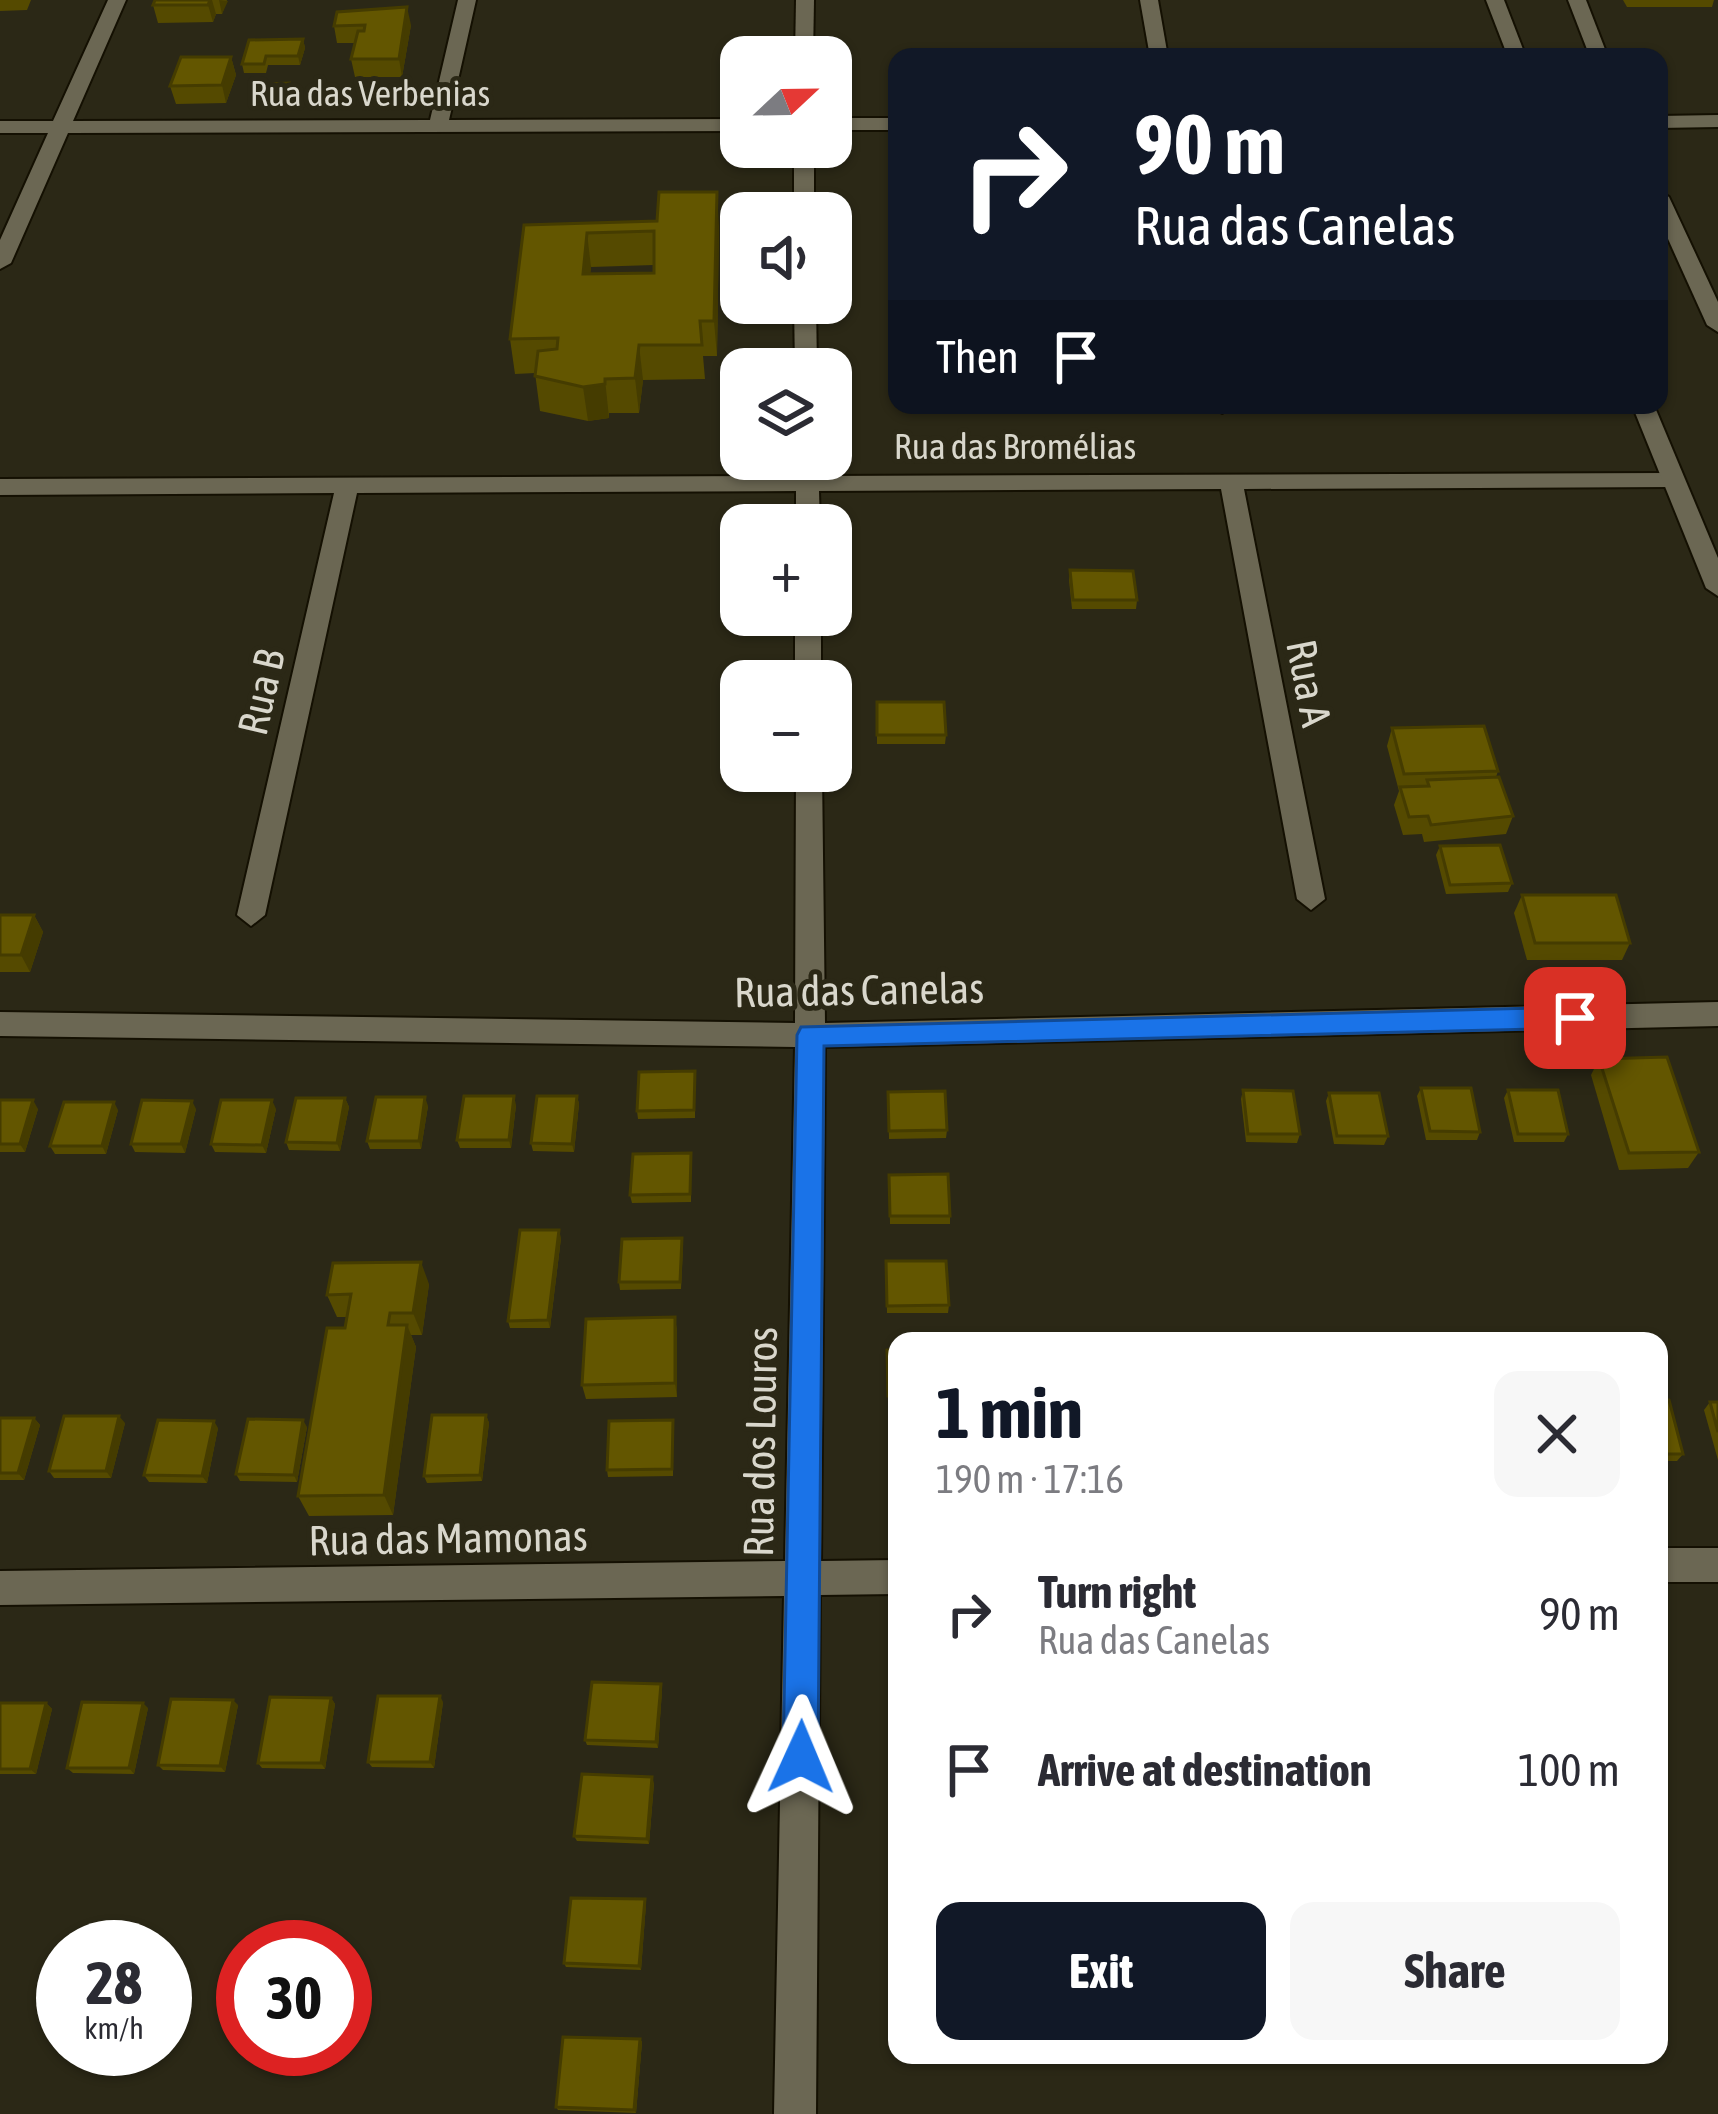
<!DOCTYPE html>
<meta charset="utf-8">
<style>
body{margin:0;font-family:"Asap Condensed",sans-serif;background:#f7f7f7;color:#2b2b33;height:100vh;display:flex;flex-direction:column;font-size:45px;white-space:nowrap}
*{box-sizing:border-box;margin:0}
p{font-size:39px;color:#7c7c81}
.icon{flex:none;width:66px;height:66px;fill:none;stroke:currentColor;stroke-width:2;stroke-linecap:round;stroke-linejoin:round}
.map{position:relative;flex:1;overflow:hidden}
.panel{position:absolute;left:888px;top:1332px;width:780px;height:732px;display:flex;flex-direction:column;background:#fff;border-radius:24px;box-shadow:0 3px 9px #0004}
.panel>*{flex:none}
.top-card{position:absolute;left:888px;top:48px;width:780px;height:366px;border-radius:24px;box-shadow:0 3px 9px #0004;background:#111827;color:#fff;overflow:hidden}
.needle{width:78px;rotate:68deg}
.tools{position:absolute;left:720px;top:36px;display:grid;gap:24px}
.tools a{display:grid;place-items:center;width:132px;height:132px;border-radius:24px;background:#fff;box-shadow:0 3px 9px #0004;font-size:60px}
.speed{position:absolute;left:36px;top:1920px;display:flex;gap:24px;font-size:60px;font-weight:700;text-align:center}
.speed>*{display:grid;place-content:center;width:156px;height:156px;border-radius:50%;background:#fff;box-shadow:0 3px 9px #0004;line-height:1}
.speed small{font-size:30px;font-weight:400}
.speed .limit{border:18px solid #d22;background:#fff;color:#111}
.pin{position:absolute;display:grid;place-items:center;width:102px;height:102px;color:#fff;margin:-51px;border-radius:24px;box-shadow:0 6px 18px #0006}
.me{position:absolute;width:132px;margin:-66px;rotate:1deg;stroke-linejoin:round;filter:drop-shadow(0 0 9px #0008)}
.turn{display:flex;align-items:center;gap:42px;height:252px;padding:0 48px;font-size:54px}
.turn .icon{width:156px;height:156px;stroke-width:2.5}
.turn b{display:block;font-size:84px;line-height:102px}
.then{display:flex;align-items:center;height:114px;padding:0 48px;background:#0003;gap:24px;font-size:45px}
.round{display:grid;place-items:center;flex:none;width:126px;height:126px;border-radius:24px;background:#f7f7f7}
.headline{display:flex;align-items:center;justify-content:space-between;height:204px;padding:0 48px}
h1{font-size:72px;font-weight:700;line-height:90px;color:#111827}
.button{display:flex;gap:24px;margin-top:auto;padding:24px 48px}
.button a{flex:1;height:138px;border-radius:24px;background:#111827;color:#fff;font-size:48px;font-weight:700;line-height:138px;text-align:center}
.button a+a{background:#f7f7f7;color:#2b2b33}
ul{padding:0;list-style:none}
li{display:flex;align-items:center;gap:36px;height:156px;padding:0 48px}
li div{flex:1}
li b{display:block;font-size:45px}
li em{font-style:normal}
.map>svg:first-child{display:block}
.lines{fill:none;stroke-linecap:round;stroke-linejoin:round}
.minor-casing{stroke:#141002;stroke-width:4}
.tertiary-casing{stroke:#141002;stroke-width:4}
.minor{fill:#6b6753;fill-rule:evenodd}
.tertiary{fill:#6b6753;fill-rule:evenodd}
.wall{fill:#554a00;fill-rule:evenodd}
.shaded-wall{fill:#453c00}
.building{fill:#635600;stroke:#453c00;stroke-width:3;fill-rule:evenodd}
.route{fill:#1a73e8;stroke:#114b97;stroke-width:3}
.labels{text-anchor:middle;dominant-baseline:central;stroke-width:10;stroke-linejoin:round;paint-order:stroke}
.far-street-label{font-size:36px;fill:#d9d7cc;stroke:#2b2816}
.street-label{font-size:42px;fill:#d9d7cc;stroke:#2b2816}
</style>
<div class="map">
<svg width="1718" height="2114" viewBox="0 0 1718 2114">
<rect width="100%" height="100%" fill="#2b2816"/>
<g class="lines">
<g class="minor-casing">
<g id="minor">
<polygon points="108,0 126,0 73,121 430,120 458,0 476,0 449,120 741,119 741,131 68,133 11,263 0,269 0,240 48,133 0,133 0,121 53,121"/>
<polygon points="796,0 814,0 813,57 795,57"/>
<polygon points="1140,0 1158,0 1168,57 1150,57"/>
<polygon points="1718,115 1718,127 1659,128 1659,116"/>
<rect x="831" y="118" width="66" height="12"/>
<rect x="794" y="147" width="20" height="66"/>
<polygon points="794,303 816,303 817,369 795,369"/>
<polygon points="1211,405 1233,405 1233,406 1222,413"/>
<polygon points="795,459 819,459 819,476 1670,473 1682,480 1670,487 1244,489 1325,899 1311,910 1297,899 1221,489 819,491 820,525 796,525 796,491 357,493 265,915 251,926 237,915 334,493 0,495 0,479 796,476"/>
<rect x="795" y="615" width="26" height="66"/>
<polygon points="796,771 822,771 825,1023 1718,1002 1718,1026 825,1047 821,1561 897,1560 897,1594 820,1595 816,2114 774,2114 784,1596 0,1605 0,1571 785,1561 795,1047 0,1036 0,1012 795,1023"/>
<rect x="1659" y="1548" width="59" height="34"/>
</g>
</g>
<g class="tertiary-casing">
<g id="tertiary">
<polygon points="1486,0 1504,0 1526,57 1508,57"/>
<polygon points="1568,0 1586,0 1608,57 1590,57"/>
<polygon points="1659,191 1669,197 1718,302 1718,332 1707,325 1659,219"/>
<polygon points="1632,405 1654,405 1718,558 1718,596 1706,588"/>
</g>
</g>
<use href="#minor" class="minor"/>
<use href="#tertiary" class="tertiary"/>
</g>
<g class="wall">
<polygon points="0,0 31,0 27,10 0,11"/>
<polygon points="155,0 227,0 222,14 216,14 213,22 158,23 153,5"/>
<polygon points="1623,0 1714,0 1712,7 1627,7"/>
<polygon points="411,25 402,77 355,77 351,59 355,43 337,43 334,26"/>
<polygon points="303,39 305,48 300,65 268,65 266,73 244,73 242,64"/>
<polygon points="231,57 236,75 226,103 176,104 170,86"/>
<polygon points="291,93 287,106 265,106 262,97"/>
<path d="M524 225 719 226 717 356H703L705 379 643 380 639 413H609V418L588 421 540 411 535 373 515 374 510 339ZM654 265V273L590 274 591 267Z"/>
<polygon points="1070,570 1137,600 1136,609 1072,609 1069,580"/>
<polygon points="877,702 946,735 945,744 877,744"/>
<polygon points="1392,728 1498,771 1496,777 1513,816 1506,834 1424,842 1422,834 1403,835 1394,805 1399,791 1387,746"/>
<polygon points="1440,846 1512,883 1508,892 1446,894 1436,855"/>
<polygon points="1522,895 1630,943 1622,960 1527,960 1514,913"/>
<polygon points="0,915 34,915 43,932 30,972 0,972"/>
<polygon points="1599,1059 1699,1152 1688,1168 1619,1170 1591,1075"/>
<polygon points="695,1071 695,1118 638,1119 637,1111"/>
<polygon points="1421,1088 1480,1132 1477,1140 1426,1140 1417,1096"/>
<polygon points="1243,1090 1300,1134 1297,1143 1246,1142 1241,1099"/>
<polygon points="1508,1090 1568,1134 1564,1142 1514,1142 1504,1098"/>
<polygon points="888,1092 947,1130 946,1138 889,1139"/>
<polygon points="1329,1093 1388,1136 1384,1145 1334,1144 1326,1101"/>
<polygon points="577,1096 579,1104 574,1152 533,1151 531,1143"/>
<polygon points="345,1098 349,1107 340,1151 289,1150 286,1142"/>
<polygon points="0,1100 38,1109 25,1152 0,1152"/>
<polygon points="516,1105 511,1148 460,1148 457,1140"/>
<polygon points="428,1106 421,1149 370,1149 367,1141"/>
<polygon points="196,1109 185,1153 135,1152 131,1144"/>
<polygon points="276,1109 266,1153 215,1152 211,1144"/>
<polygon points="118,1110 106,1154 55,1154 50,1146"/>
<polygon points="691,1153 691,1202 632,1203 630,1195"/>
<polygon points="889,1175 950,1216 950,1224 890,1224"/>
<polygon points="561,1238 550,1328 510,1328 508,1321"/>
<polygon points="683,1246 681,1289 620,1290 619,1282"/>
<polygon points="886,1261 949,1305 948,1313 887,1313"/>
<polygon points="429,1284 422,1335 411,1335 416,1347 393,1515 309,1516 298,1496 347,1317 337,1317 327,1295"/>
<polygon points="675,1317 677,1332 677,1397 586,1399 582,1385"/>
<polygon points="897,1349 897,1403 888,1403 887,1350"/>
<polygon points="1659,1400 1683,1454 1677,1461 1659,1461"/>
<polygon points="1710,1402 1718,1402 1718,1460 1704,1410"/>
<polygon points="486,1415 489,1423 482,1481 427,1483 424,1476"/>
<polygon points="0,1418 34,1418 40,1425 24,1480 0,1480"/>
<polygon points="673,1420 673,1476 608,1477 607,1470"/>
<polygon points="125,1423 111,1478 54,1478 49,1471"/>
<polygon points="307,1427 297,1482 240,1481 236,1474"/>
<polygon points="218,1428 207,1483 149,1482 144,1475"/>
<polygon points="662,1690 658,1748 587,1745 585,1740"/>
<polygon points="331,1698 335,1704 325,1769 262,1768 258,1763"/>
<polygon points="443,1702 434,1768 372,1767 368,1762"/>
<polygon points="0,1703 46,1703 52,1709 36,1774 0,1774"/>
<polygon points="238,1705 225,1772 163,1770 158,1765"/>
<polygon points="148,1708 134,1774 73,1773 67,1768"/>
<polygon points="654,1783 649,1844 577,1841 574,1836"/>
<polygon points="645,1899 646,1904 641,1970 566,1967 564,1963"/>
<polygon points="640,2039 642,2042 636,2113 558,2110 556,2107"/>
</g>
<g class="shaded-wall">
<polygon points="210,0 212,0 216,14 213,22 208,5"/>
<polygon points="219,0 228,1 222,14"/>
<polygon points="407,7 411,25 402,77 399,59"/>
<polygon points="303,39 305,48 300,65 298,56"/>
<polygon points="231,57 236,75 226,103 222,85"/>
<polygon points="289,83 291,93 287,106 285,96"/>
<polygon points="717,192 719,226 717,356 714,321"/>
<polygon points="587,233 591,267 587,309 583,274"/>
<polygon points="639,345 643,380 639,413 635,378"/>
<polygon points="605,379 609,418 588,421 583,387"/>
<polygon points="34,915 43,932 30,972 21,955"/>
<polygon points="514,1096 516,1105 511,1148 509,1140"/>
<polygon points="577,1096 579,1104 574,1152 572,1144"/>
<polygon points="425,1097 428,1106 421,1149 419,1141"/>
<polygon points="345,1098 349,1107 340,1151 337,1143"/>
<polygon points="33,1100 38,1109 25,1152 20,1144"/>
<polygon points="272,1100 276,1109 266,1153 262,1145"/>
<polygon points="192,1101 196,1109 185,1153 181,1144"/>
<polygon points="114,1102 118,1110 106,1154 102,1146"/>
<polygon points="559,1230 561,1238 550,1328 548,1320"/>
<polygon points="421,1262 429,1284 422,1335 413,1313"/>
<polygon points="675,1317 677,1332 677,1397 675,1383"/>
<polygon points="407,1325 416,1347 393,1515 384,1495"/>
<polygon points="486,1415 489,1423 482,1481 480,1475"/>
<polygon points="119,1416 125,1423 111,1478 106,1471"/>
<polygon points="34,1418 40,1425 24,1480 18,1473"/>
<polygon points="303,1420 307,1427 297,1482 294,1475"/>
<polygon points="214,1421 218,1428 207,1483 202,1476"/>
<polygon points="661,1684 662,1690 658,1748 656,1742"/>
<polygon points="440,1696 443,1702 434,1768 430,1762"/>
<polygon points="331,1698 335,1704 325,1769 321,1763"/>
<polygon points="233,1700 238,1705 225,1772 220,1766"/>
<polygon points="46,1703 52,1709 36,1774 30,1769"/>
<polygon points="143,1703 148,1708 134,1774 129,1768"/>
<polygon points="652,1777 654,1783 649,1844 647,1839"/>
<polygon points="645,1899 646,1904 641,1970 639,1966"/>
<polygon points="640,2039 642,2042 636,2113 634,2110"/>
</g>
<g class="building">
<polygon points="155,0 210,0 208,5 153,5"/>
<polygon points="407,7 399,59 351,59 358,31 364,31 365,25 334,26 337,12"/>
<polygon points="303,39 298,56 266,56 264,64 242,64 249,40"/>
<polygon points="181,57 231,57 222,85 170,86"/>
<polygon points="289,83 285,96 262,97 266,84"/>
<path d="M659 192H717L714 321H700L702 345H639L635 378 605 379V384L583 387 535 376 538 351 557 349 558 338 510 339 524 225 657 221ZM654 231V273L583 274 587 233Z"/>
<polygon points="1070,570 1133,571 1137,600 1073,600"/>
<polygon points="877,702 944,702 946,735 877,735"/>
<polygon points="1484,726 1498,771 1404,774 1392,728"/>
<polygon points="1499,777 1513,816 1431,825 1428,816 1409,817 1400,787 1429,786 1427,780"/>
<polygon points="1500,845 1512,883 1450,885 1440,846"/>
<polygon points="1522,895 1616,895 1630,943 1535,943"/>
<polygon points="0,915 34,915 21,955 0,955"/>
<polygon points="1667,1057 1699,1152 1629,1153 1599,1059"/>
<polygon points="695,1071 694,1110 637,1111 639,1072"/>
<polygon points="1421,1088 1471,1088 1480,1132 1430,1131"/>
<polygon points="1243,1090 1293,1091 1300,1134 1248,1134"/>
<polygon points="1508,1090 1558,1090 1568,1134 1518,1134"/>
<polygon points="945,1091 947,1130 889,1131 888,1092"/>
<polygon points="1329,1093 1379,1093 1388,1136 1337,1136"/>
<polygon points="464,1096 514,1096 509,1140 457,1140"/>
<polygon points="537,1096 577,1096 572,1144 531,1143"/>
<polygon points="376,1097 425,1097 419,1141 367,1141"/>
<polygon points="296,1098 345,1098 337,1143 286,1142"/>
<polygon points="0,1100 33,1100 20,1144 0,1144"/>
<polygon points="142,1100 192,1101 181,1144 131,1144"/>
<polygon points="221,1100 272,1100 262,1145 211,1144"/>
<polygon points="64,1102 114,1102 102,1146 50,1146"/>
<polygon points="691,1153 690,1194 630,1195 633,1154"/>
<polygon points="948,1174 950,1216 890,1216 889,1175"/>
<polygon points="520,1230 559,1230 548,1320 508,1321"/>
<polygon points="682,1238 680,1282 619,1282 622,1239"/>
<polygon points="886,1261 946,1261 949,1305 887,1306"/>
<polygon points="421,1262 413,1313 390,1313 388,1325 407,1325 384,1495 298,1496 327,1328 345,1328 351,1294 327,1295 333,1263"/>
<polygon points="675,1317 675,1383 582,1385 586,1319"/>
<polygon points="897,1349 897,1396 888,1396 887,1350"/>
<polygon points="1659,1400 1669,1400 1683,1454 1659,1454"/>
<polygon points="1710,1402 1718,1402 1718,1432"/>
<polygon points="432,1415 486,1415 480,1475 424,1476"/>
<polygon points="64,1416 119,1416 106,1471 49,1471"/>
<polygon points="0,1418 34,1418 18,1473 0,1473"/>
<polygon points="248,1419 303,1420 294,1475 236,1474"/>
<polygon points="158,1420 214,1421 202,1476 144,1475"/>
<polygon points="673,1420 672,1469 607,1470 609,1421"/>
<polygon points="890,1446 897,1446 897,1496 893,1496"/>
<polygon points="592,1682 661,1684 656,1742 585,1740"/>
<polygon points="378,1696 440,1696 430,1762 368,1762"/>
<polygon points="270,1697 331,1698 321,1763 258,1763"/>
<polygon points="171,1699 233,1700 220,1766 158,1765"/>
<polygon points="82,1702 143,1703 129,1768 67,1768"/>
<polygon points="0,1703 46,1703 30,1769 0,1769"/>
<polygon points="582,1774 652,1777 647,1839 574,1836"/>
<polygon points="571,1898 645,1899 639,1966 564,1963"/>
<polygon points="563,2037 640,2039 634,2110 556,2107"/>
</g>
<polygon class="route" points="1575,1007 1588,1018 1575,1028 824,1046 818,1757 813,1769 801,1774 789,1769 783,1757 797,1035 801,1027"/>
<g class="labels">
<g class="far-street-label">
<text x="370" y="93">Rua das Verbenias</text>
<text x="1015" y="446">Rua das Bromélias</text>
</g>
<g class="street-label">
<text transform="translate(1309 683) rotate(79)">Rua A</text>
<text transform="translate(261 692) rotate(-77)">Rua B</text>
<text transform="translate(859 990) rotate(-1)">Rua das Canelas</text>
<text transform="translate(760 1442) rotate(-89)">Rua dos Louros</text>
<text transform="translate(448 1538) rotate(-1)">Rua das Mamonas</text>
</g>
</g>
</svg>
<div class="tools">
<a><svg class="needle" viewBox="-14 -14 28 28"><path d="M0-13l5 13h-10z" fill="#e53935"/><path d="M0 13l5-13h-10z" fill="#7c7c81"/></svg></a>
<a><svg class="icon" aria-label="sound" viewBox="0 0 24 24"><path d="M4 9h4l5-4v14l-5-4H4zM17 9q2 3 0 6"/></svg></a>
<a><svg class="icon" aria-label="layers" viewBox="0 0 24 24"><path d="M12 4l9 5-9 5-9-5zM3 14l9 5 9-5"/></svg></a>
<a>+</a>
<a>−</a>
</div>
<div class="speed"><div>28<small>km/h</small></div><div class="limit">30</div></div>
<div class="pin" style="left:1575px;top:1018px;background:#d93025"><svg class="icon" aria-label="arrive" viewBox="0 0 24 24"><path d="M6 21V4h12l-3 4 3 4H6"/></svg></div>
<svg class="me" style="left:801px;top:1757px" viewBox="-20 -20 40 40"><path d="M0-17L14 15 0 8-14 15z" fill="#1a73e8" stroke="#fff" stroke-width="4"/></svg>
<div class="top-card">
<div class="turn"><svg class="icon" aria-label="right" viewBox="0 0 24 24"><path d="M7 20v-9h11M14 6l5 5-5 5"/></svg><div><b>90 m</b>Rua das Canelas</div></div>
<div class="then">Then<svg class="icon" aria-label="arrive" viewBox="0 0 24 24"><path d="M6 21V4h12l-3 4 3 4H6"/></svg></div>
</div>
<section class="panel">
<div class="headline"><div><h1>1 min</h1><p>190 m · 17:16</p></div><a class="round"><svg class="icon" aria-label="close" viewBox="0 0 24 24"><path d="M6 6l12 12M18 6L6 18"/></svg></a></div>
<ul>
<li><svg class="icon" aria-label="right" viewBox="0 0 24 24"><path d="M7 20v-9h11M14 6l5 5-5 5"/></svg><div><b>Turn right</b><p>Rua das Canelas</p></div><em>90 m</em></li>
<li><svg class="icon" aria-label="arrive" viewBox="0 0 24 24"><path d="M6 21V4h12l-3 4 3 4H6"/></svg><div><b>Arrive at destination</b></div><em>100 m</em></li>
</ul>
<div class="button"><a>Exit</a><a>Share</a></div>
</section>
</div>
